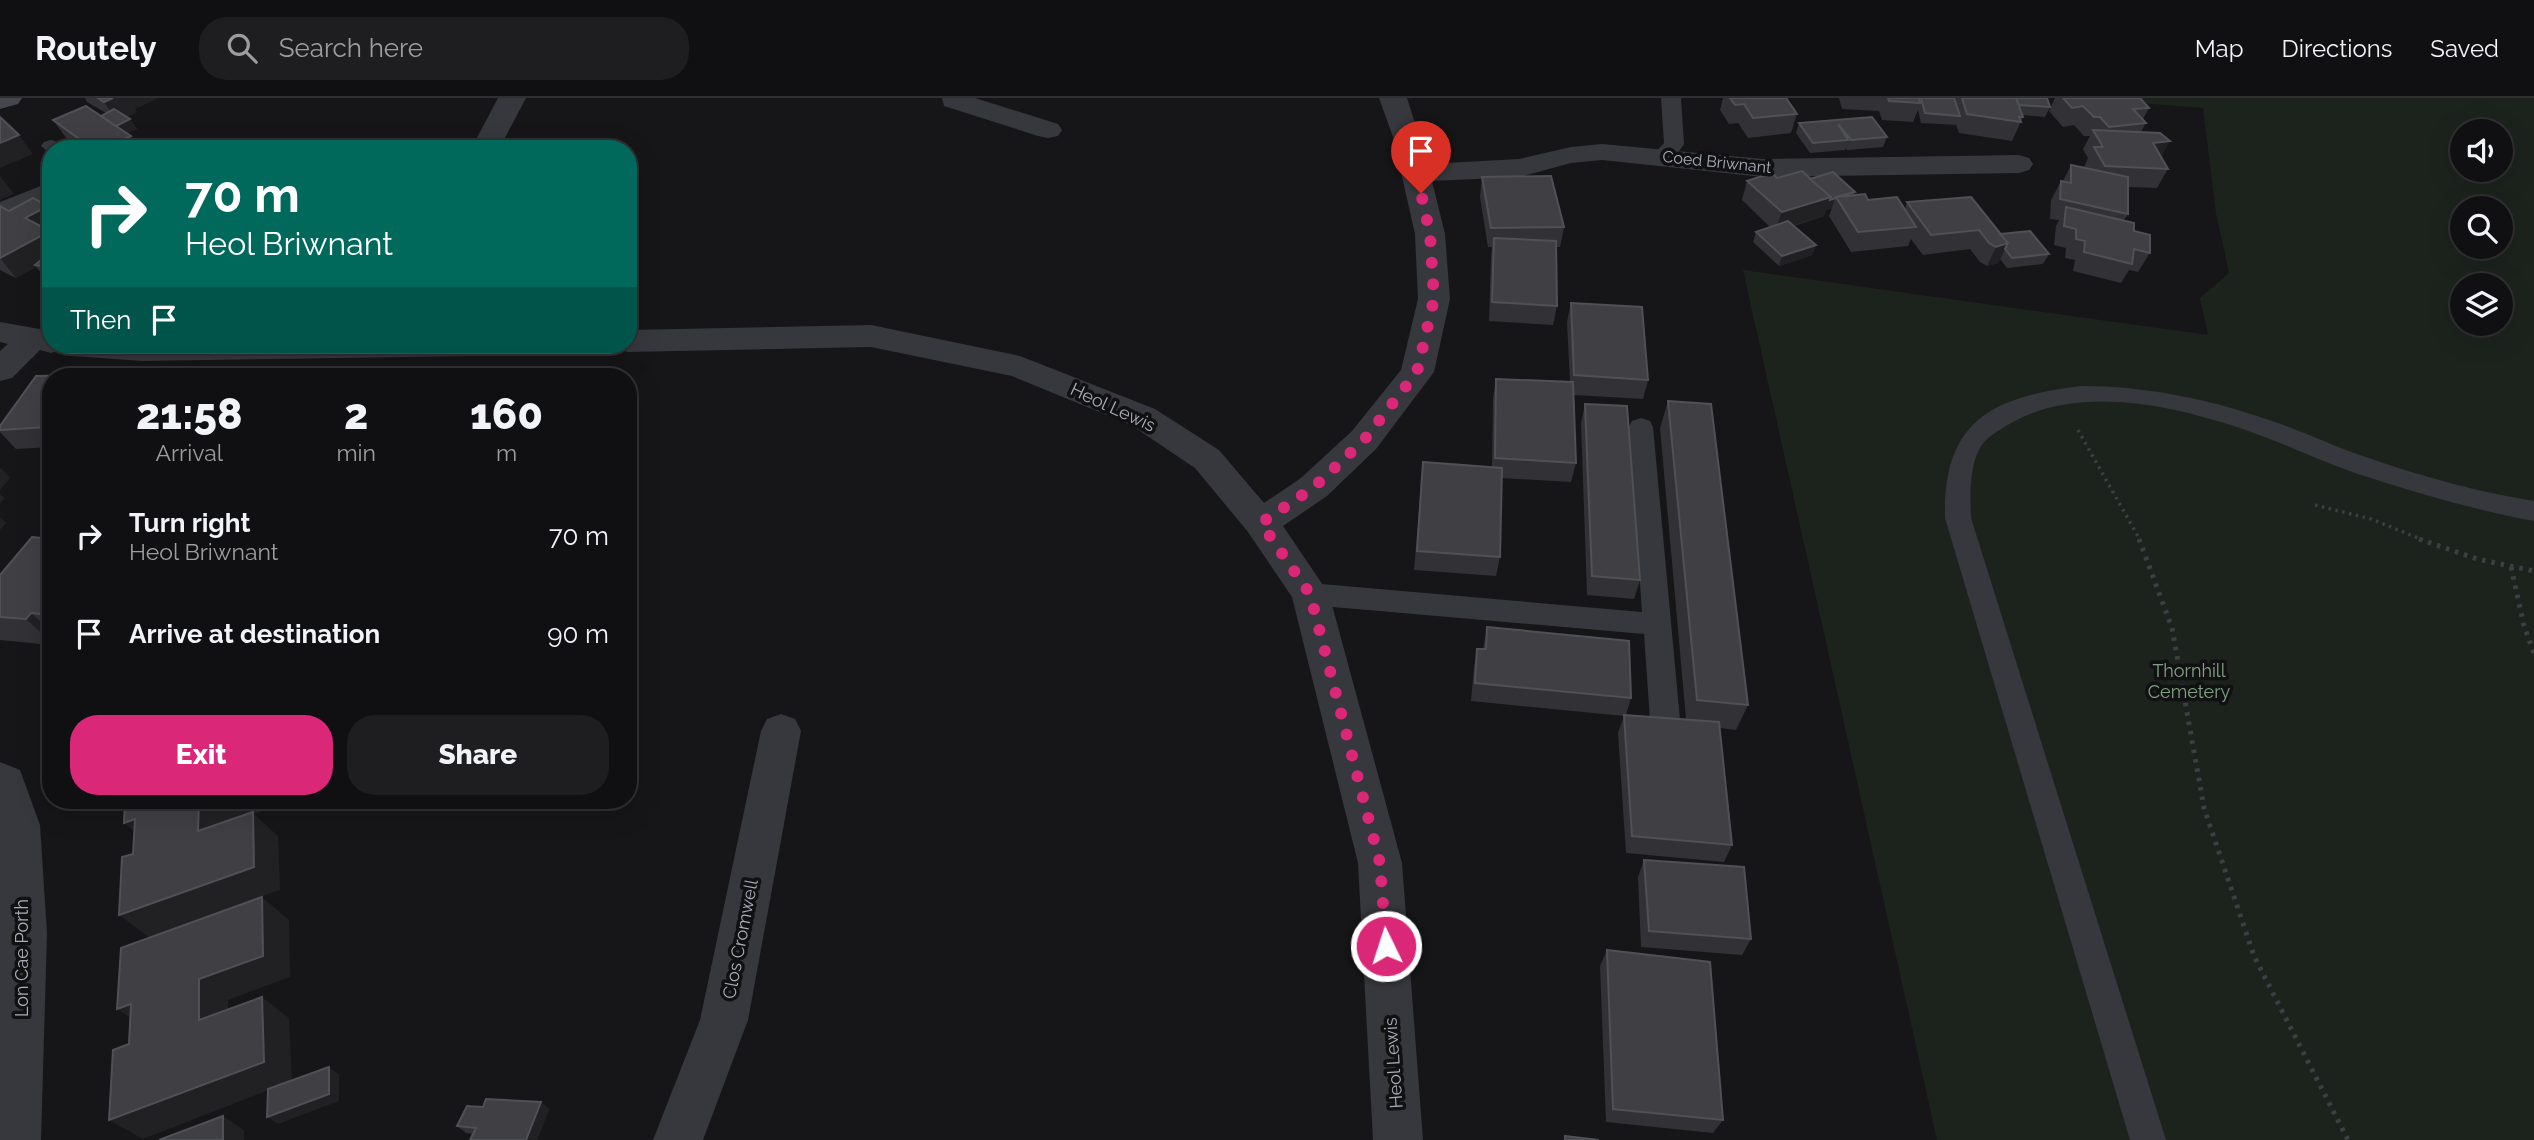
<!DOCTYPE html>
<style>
body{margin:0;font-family:Raleway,sans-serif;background:#1e1e20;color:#f1f3f6;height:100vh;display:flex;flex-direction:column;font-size:26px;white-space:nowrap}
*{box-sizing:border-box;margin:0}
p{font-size:23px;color:#9c9d9f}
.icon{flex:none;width:38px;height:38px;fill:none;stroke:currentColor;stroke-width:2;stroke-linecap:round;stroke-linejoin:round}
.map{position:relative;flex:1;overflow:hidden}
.drawer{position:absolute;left:42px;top:270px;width:595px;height:441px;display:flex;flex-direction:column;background:#101012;border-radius:28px;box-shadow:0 7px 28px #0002,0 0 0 2px #303032}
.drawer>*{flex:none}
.hud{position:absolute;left:42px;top:42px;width:595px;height:214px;border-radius:28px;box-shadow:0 7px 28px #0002,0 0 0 2px #303032;background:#00695c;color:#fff;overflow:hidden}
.tools{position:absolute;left:2450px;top:21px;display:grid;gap:14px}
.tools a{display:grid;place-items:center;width:63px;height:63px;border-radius:50%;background:#101012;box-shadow:0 7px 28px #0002,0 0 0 2px #303032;font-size:35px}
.pin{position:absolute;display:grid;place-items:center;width:60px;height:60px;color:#fff;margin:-72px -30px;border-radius:50% 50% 50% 0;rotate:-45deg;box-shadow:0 0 7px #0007}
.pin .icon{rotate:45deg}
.me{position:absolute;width:77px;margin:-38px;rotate:356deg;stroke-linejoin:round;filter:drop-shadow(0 0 5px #0008)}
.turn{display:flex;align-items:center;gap:24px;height:147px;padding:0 28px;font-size:32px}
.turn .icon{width:91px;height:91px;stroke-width:2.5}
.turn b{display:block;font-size:49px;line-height:60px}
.then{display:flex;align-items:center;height:66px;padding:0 28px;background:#0003;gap:14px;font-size:26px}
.eta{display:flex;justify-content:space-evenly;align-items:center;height:119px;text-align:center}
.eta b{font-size:42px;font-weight:800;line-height:49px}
.action{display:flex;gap:14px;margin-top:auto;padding:14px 28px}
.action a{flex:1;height:80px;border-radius:28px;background:#db2777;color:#fff;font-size:28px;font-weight:800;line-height:80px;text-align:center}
.action a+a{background:#1e1e20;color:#f1f3f6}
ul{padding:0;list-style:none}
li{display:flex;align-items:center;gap:21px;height:98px;padding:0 28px}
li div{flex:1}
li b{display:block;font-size:26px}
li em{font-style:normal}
header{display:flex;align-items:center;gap:42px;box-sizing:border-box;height:98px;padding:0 35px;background:#101012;border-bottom:2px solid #303032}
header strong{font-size:33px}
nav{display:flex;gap:38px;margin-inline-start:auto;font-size:24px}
.search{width:490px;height:63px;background:#1e1e20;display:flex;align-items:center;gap:18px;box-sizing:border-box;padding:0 24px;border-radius:28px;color:#9c9d9f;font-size:26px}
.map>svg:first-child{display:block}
.green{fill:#1c231d;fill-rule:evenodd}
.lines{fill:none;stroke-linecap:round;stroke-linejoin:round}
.path-far1{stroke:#3d3f44;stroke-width:3.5;stroke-dasharray:2.5 4.5;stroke-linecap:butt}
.path{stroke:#3d3f44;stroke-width:5;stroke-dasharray:3.5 6;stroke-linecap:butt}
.lane{fill:#37383d;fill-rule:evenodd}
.street{fill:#37383d;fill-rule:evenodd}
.secondary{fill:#45474d;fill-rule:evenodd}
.wall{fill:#323236}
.shaded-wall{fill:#212124}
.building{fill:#3f3f44;stroke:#4f5156;stroke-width:2}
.route{stroke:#db2777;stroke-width:12;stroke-dasharray:0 21.6}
.labels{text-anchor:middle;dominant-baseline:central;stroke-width:7;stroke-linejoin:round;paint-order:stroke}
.far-street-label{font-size:16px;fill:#a8adb8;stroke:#111113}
.street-label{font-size:18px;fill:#a8adb8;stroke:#111113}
.park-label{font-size:18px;fill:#7fa381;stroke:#111113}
</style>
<header>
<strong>Routely</strong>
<div class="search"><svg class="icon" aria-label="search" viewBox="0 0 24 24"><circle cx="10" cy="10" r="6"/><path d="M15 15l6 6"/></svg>Search here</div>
<nav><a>Map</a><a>Directions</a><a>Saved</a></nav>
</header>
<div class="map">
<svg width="2534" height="1042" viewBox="0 0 2534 1042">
<rect width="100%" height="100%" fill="#161618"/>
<path class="green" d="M2077 0H2534V1042H1937L1743 172 2208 237 2200 200 2229 175 2216 115 2203 10ZM2462 33H2501V72H2462ZM2462 110H2501V149H2462ZM2462 187H2501V226H2462Z"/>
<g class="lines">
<g class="path-far1">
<polyline points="2078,332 2140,442"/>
<polyline points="2315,407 2371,421 2423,442"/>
</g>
<g class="path">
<polyline points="2139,441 2172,530 2204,710 2254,858 2348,1042"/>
<polyline points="2419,441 2477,461 2534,473"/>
<polyline points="2511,469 2524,528 2534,555"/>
</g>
<g class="lane">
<path d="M1661 0H1681L1684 46C1677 57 1669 66 1655 62L1652 58 1664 45Z"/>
<polygon points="51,42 58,44 65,51 51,51 51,56 41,48 44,44"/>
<polygon points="51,84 51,98 0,118 0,104"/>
<path d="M2081 288C2146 288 2208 301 2269 322 2303 333 2335 349 2369 360 2423 379 2478 394 2534 403V423C2473 412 2414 394 2355 375 2315 361 2277 342 2237 329 2165 306 2074 286 2006 328 1998 333 1987 339 1981 348 1969 368 1970 397 1971 420L2166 1042H2130L1945 420C1943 322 1992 299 2081 288Z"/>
<polygon points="1641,320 1650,323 1653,329 1680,622 1675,631 1665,634 1655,631 1650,622 1644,536 1310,507 1300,503 1296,496 1300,489 1310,485 1642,514 1629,329 1632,323"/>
</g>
<g class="street">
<polygon points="498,0 526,0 499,51 471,51"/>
<polygon points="942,0 975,0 1058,26 1062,32 1058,38 1048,40 1038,38 944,8"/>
<polygon points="1379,0 1407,0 1428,66 1519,61 1571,49 1602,46 1763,61 2019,57 2029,60 2033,66 2029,72 2019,75 1763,79 1602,62 1571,65 1519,79 1432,83 1445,136 1450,201 1434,274 1376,351 1327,398 1283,428 1329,496 1402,765 1423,1042 1373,1042 1358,765 1292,499 1248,434 1195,370 1131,327 1012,278 871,249 628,254 617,250 614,247 628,247 628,232 871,227 1020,258 1155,311 1219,352 1264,405 1301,380 1352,333 1401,272 1418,201 1415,136 1393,39"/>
<polygon points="0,224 51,233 51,247 488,247 483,255 472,258 142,263 73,258 60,252 51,255 40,252 12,280 0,283 0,253 8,246 0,244"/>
<polygon points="781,616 795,621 801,633 748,922 703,1042 653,1042 700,922 761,633 767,621"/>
<polygon points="0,664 20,672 40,727 47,835 41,1042 0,1042"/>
</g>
<polygon class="secondary" points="0,0 22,0 18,6 0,11"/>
</g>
<g class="wall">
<polygon points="85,0 158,0 134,11 137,14 126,19 130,21 137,31 127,35 140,51 80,51 67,41 53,22 101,18 106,15 87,4"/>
<polygon points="1723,0 1788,0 1787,2 1797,16 1791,35 1748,40 1738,25 1729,26 1720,12"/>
<polygon points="1839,0 2047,0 2050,9 2045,19 2023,17 2023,19 2012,43 1959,35 1956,27 1921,25 1918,12 1913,24 1882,22 1879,13 1842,11"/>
<polygon points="2055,0 2140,0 2149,10 2143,21 2146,25 2141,34 2161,59 2168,71 2157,90 2128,89 2128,116 2124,122 2134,133 2150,155 2138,174 2129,172 2121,185 2073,173 2075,162 2065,160 2066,150 2054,147 2056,128 2059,122 2050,121 2051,102 2061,83 2063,83 2071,67 2085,70 2084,69 2088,60 2083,51 2090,38 2084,38 2074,27 2063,29 2049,13"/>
<polygon points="1799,25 1887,39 1883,49 1847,52 1846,50 1845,52 1810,55 1796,35"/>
<polygon points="1482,79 1564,129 1560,149 1556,149 1557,208 1553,227 1489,223 1491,159 1492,149 1488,149 1480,99"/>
<polygon points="1777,80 1810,81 1855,94 1854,97 1905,111 1907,104 2000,136 2049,156 2043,166 2007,170 2000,161 1998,165 1987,168 1980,164 1970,151 1923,157 1911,141 1908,148 1851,154 1829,118 1832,110 1826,112 1824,118 1794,128 1816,147 1812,157 1779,168 1753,144 1756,134 1770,129 1742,102 1747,83"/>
<polygon points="0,108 9,113 51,112 51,186 36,169 16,180 0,172"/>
<polygon points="1571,205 1648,282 1643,301 1574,297 1576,365 1571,384 1502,380 1500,459 1496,478 1414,472 1423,364 1492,369 1493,300 1496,281 1570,284 1567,224"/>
<polygon points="132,276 135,278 51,278 51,349 16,351 0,334 0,328 36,278"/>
<polygon points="1668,303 1748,607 1736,632 1720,630 1732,747 1724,764 1626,755 1618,635 1624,618 1471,603 1474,569 1477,551 1483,551 1487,529 1631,600 1626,617 1686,621 1660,330"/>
<polygon points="1585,306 1640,482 1634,501 1587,497 1581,325"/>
<polygon points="51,441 51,547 0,542 0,477"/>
<polygon points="1644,762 1751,841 1742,857 1641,849 1638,779"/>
<polygon points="1607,852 1723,1022 1713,1035 1606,1024 1600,868"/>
<polygon points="549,1011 537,1042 470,1042 473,1036 466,1035 457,1028"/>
</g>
<g class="shaded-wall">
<polygon points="113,0 158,0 134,11 137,14 117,23 104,4"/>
<polygon points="130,21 137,31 119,39 112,29"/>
<polygon points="19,37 33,56 0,70 0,45"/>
<polygon points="131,38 140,51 102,51"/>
<polygon points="2170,43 2160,62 2153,45"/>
<polygon points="0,78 14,96 0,102"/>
<polygon points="1831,99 1835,100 1832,110 1826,112 1824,118 1775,133 1782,114"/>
<polygon points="48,108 51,112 51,161 35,167 36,169 16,180 0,160 25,120"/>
<polygon points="2008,145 1998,165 1987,168 1996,149"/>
<polygon points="1816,147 1812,157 1779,168 1782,158"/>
<polygon points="51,323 51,335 46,329"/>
<polygon points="1,370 10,380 0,392 0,371"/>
<polygon points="0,396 5,400 0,405"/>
<polygon points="0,419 6,425 0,432"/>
<polygon points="31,515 51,533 51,544 26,521"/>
<polygon points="199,702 279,702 279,708 254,716 278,738 280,792 149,839 119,817"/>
<polygon points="135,721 153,749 124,725"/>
<polygon points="262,799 289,822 290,879 228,902 228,942 199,922 199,881"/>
<polygon points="262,899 289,920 292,983 143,1041 109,1022"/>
<polygon points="131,906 148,931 117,911"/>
<polygon points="329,969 339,977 339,1003 278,1026 267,1019"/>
<polygon points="541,1004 549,1011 537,1042 526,1042"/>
<polygon points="223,1018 244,1032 244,1042 223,1042"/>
</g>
<g class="building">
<polygon points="98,0 113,0 104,4"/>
<polygon points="1730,0 1786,0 1797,16 1753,20 1744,6 1735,7"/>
<polygon points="1888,0 1919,0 1920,5 1889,3"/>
<polygon points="1921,0 1954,0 1960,18 1925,15"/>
<polygon points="1962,0 2016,0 2023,19 2019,19 2021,24 1967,16"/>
<polygon points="2016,0 2047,0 2050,9 2019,7"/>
<polygon points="2063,0 2140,0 2149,10 2133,11 2146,25 2109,29 2100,19 2094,19 2083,8 2072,10"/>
<polygon points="86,8 131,38 102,51 93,51 53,22"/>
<polygon points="114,11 130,21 116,28 101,18"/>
<polygon points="0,19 19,37 0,45"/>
<polygon points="1872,19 1887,39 1851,42 1838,26 1848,42 1813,45 1799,25"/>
<polygon points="2093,32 2160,35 2170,43 2153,45 2168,71 2105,68 2094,49 2103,49"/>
<polygon points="2071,67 2128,79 2128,116 2060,101 2061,83 2071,85"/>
<polygon points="1802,73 1831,99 1782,114 1747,83 1772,75 1777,80"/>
<polygon points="1833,74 1855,94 1836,99 1836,100 1830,102 1831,99 1810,81"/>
<polygon points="1551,78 1564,129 1491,130 1482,79"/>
<polygon points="1865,96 1868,102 1897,99 1916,129 1858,134 1836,99"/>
<polygon points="1971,99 2008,145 1996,149 1989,145 1979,132 1931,137 1907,104"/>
<polygon points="33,100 48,108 25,120 50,133 0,160 0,108 9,113"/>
<polygon points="2066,109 2134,125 2134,133 2150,137 2150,155 2134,151 2132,166 2084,154 2085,143 2076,141 2076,131 2064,128"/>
<polygon points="1788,123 1816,147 1782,158 1756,134"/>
<polygon points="2030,133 2049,156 2012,160 2005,151 2008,145 2000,136"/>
<polygon points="1494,140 1556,143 1557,208 1492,204"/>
<polygon points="51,154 51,170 35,167"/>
<polygon points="1571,205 1642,209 1648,282 1574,277"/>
<polygon points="248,273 245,278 155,278 157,276"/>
<polygon points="132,276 131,278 51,278 51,323 46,329 0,332 0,328 36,278"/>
<polygon points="1496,281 1573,284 1576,365 1495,360"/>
<polygon points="1668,303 1711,306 1748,607 1697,602"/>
<polygon points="1585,306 1627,308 1640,482 1592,478"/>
<polygon points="1423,364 1502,370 1500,459 1417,453"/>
<polygon points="32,439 51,441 51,517 31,515 26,521 0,519 0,477"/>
<polygon points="1487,529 1629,543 1631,600 1475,585 1477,551 1486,551"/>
<polygon points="1624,617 1719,624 1732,747 1632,738"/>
<polygon points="125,702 199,702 198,733 253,714 254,769 119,817 122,759 133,756 135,721 124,725"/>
<polygon points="1644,762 1744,769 1751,841 1649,833"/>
<polygon points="262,799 263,858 199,881 199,922 262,899 264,964 109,1022 113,952 129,946 131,906 117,911 121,850"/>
<polygon points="1607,852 1710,864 1723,1022 1613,1011"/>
<polygon points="329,969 329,996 267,1019 268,991"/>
<polygon points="486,1001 541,1004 526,1042 470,1042 476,1030 457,1028 467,1008 483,1009"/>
<polygon points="223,1018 223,1042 159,1042"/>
<polygon points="1565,1038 1599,1042 1565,1042"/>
</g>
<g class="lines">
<polyline class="route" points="1386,848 1380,765 1310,496 1261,425 1314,389 1364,342 1417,274 1434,201 1430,136 1421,95"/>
</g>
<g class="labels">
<g class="far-street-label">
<text transform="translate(1717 64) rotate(6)">Coed Briwnant</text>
</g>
<g class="street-label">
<text transform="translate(1113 309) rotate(25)">Heol Lewis</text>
<text transform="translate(740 841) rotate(-79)">Clos Cromwell</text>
<text transform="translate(21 860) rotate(-90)">Lon Cae Porth</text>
<text transform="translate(1393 965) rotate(-94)">Heol Lewis</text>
</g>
<g class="park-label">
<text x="2189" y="572">Thornhill<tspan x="2189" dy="21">Cemetery</tspan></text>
</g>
</g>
</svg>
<div class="tools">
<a><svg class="icon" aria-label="sound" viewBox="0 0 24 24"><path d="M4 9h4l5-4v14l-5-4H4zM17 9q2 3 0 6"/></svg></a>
<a><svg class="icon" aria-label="search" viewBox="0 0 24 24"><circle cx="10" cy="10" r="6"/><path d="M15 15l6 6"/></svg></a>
<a><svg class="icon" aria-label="layers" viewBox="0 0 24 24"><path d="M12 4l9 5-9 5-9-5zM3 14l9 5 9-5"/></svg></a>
</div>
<div class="pin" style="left:1421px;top:95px;background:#d93025"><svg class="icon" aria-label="arrive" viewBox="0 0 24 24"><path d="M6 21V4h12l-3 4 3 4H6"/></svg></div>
<svg class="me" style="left:1386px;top:848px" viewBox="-20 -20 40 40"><circle r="17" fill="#db2777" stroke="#fff" stroke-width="3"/><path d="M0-11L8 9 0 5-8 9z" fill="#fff"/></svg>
<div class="hud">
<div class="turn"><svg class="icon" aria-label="right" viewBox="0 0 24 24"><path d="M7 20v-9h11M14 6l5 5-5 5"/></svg><div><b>70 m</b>Heol Briwnant</div></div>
<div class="then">Then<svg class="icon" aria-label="arrive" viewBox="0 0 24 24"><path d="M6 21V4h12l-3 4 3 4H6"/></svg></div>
</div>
<section class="drawer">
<div class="eta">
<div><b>21:58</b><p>Arrival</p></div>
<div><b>2</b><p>min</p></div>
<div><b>160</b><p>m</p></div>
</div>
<ul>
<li><svg class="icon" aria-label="right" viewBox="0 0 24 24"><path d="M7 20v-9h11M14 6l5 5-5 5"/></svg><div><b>Turn right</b><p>Heol Briwnant</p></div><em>70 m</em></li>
<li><svg class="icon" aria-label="arrive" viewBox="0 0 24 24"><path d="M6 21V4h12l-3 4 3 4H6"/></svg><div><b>Arrive at destination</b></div><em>90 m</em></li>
</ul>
<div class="action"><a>Exit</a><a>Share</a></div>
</section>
</div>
